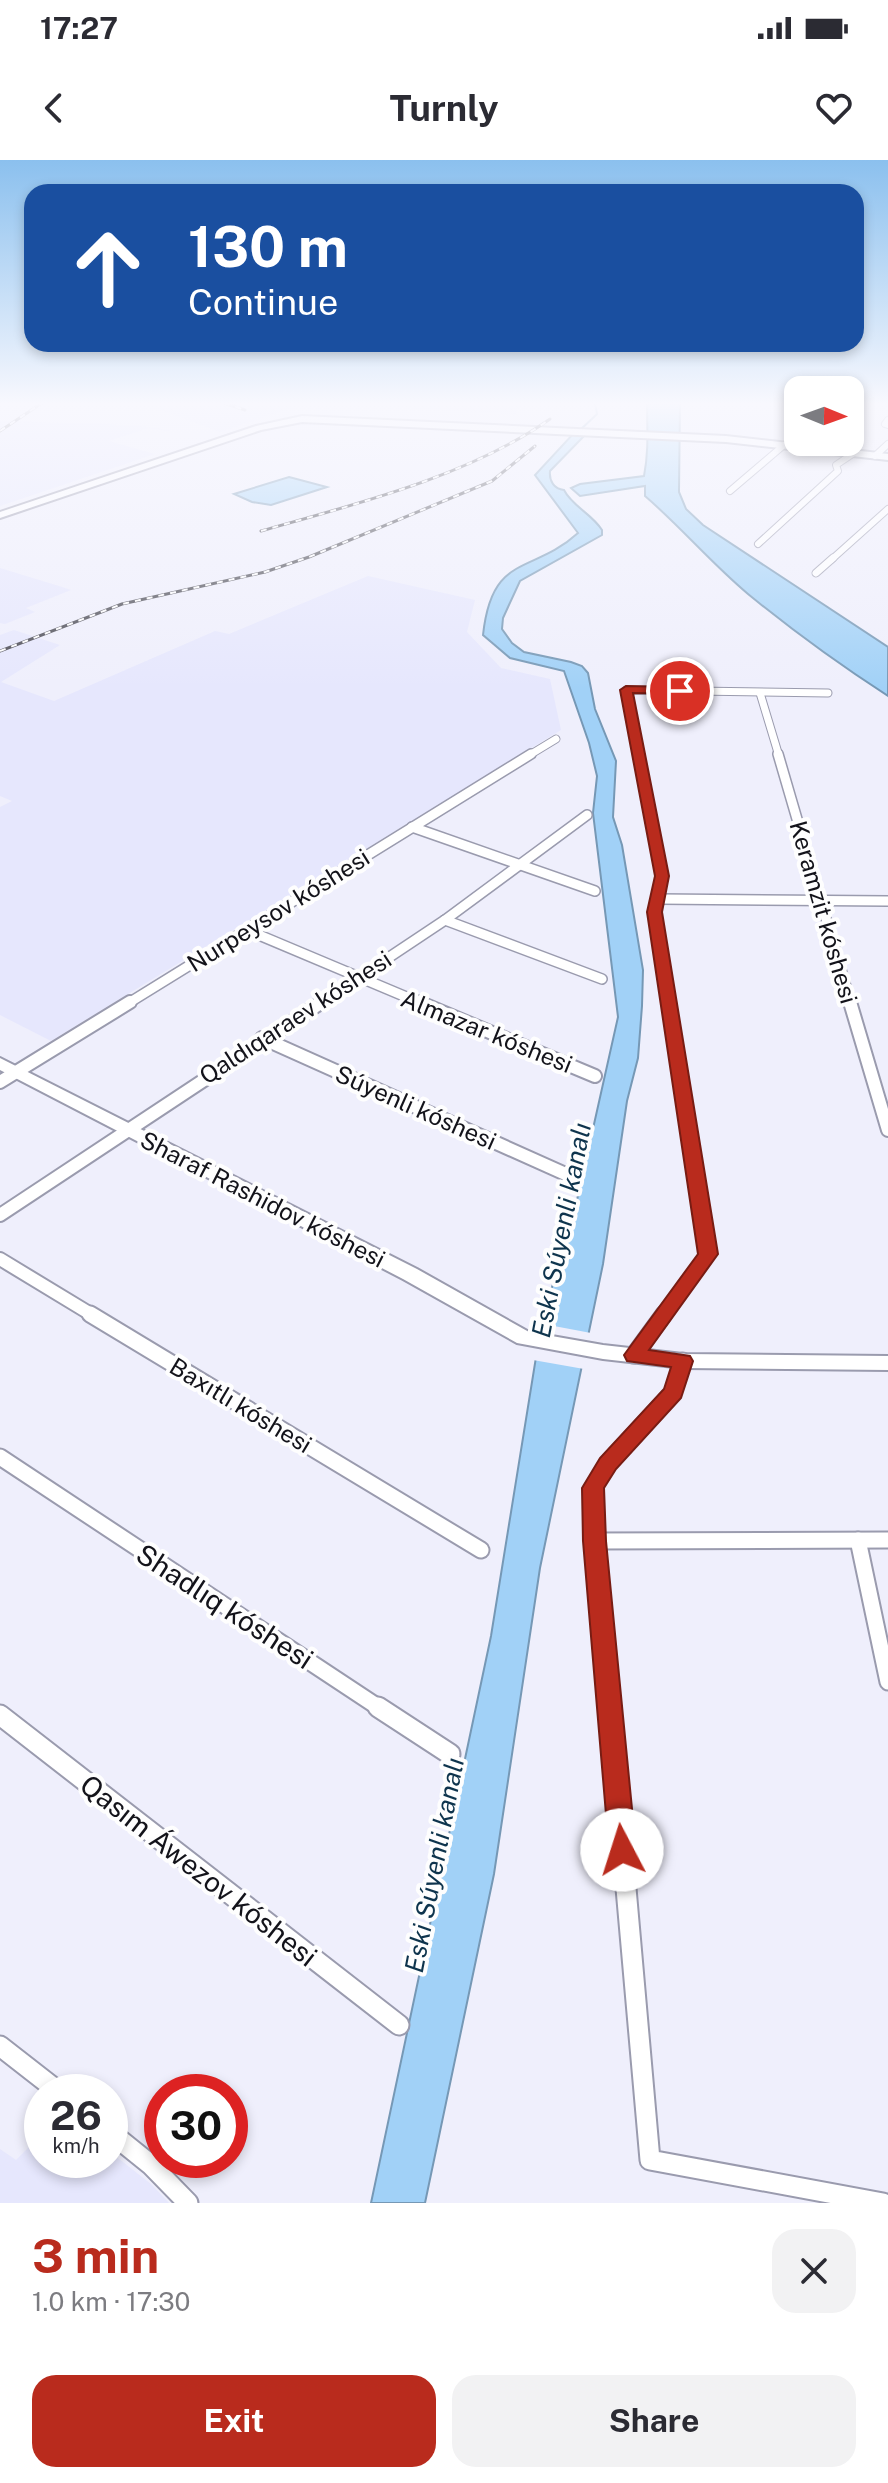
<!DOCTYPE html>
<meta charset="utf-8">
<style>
body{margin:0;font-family:"Public Sans",sans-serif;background:#f2f2f3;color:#2b2b33;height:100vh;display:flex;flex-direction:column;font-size:30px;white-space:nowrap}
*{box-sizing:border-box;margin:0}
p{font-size:26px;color:#7c7c81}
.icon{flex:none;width:44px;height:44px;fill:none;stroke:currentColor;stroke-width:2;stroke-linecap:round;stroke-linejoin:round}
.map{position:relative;height:2043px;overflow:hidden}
.drawer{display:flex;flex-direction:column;background:#fff;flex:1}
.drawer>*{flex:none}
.hud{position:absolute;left:24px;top:24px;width:840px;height:168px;border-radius:24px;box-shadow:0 4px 12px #0003;background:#1a4fa0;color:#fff;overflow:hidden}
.needle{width:52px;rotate:91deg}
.fabs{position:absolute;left:784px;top:216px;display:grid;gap:16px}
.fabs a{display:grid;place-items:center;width:80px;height:80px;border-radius:16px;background:#fff;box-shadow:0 4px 12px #0003;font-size:40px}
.speed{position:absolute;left:24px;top:1914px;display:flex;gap:16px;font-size:40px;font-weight:700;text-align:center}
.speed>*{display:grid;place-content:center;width:104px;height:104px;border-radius:50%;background:#fff;box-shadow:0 4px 12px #0003;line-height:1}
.speed small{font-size:20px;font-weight:400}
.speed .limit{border:12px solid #d22;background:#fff;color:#111}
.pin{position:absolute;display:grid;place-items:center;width:68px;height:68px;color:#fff;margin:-34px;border:4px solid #fff;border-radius:50%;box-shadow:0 2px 8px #0007}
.me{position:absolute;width:88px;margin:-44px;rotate:355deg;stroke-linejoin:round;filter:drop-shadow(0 0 6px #0008)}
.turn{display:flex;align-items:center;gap:28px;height:168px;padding:0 32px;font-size:36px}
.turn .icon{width:104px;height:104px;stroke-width:2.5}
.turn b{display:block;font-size:56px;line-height:68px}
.round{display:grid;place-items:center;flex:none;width:84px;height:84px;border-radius:24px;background:#f2f2f3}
.head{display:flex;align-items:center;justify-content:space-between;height:136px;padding:0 32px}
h1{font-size:48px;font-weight:700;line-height:60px;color:#b92b1d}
.primary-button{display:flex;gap:16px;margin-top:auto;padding:16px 32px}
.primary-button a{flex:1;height:92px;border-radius:24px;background:#b92b1d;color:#fff;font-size:32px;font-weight:700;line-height:92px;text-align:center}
.primary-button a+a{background:#f2f2f3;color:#2b2b33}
.status{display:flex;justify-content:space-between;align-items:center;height:56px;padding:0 40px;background:#fff;direction:ltr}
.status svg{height:22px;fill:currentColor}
header{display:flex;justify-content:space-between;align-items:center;height:104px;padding:0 32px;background:#fff;font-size:36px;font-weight:700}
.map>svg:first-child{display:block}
.built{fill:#e6e7fd}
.water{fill:#a1d1f7;stroke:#7698b5;stroke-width:2}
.pier{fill:#efeffc}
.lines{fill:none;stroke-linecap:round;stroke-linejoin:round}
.stream{stroke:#7698b5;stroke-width:2}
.street-far5-casing{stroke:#9a9bae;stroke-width:8}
.street-far4-casing{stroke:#9a9bae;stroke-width:9}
.street-far3-casing{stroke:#9a9bae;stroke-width:12}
.street-far2-casing{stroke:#9a9bae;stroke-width:16}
.street-far1-casing{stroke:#9a9bae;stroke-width:19}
.street-casing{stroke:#9a9bae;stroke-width:23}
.secondary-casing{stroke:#9a9bae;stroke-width:4}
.primary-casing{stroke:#9a9bae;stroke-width:4}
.street-far5{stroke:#fff;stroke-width:6}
.street-far4{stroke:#fff;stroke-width:7}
.street-far3{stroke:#fff;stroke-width:9}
.street-far2{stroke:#fff;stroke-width:12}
.street-far1{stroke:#fff;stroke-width:15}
.street{stroke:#fff;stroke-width:19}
.secondary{fill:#fff;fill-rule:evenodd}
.primary{fill:#fff;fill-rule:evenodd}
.rail-casing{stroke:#4c4c55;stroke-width:3}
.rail{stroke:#fefefe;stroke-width:2;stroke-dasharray:6;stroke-linecap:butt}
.route{fill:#b92b1d;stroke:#781c13;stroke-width:2}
.labels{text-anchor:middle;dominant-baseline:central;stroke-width:8;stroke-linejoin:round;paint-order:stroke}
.street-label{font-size:24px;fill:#13131a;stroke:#fefefe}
.water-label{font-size:26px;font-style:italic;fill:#0e344d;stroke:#fefefe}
.near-street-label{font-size:28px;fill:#13131a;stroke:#fefefe}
</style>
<div class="status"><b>17:27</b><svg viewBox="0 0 49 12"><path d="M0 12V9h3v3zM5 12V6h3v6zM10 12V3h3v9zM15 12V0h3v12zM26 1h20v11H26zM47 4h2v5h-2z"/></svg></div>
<header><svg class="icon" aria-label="back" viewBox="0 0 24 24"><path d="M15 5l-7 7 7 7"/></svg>Turnly<svg class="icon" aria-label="heart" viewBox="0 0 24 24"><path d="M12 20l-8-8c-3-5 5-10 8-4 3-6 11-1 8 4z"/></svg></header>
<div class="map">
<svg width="888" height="2043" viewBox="0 0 888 2043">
<rect width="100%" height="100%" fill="#efeffc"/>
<g class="built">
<polygon points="142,243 307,243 220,272"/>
<polygon points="390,243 522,243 515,254 398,247 400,244"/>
<polygon points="0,261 107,264 150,267 182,273 148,268 109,281 155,294 0,346"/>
<polygon points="0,408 59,426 71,430 26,448 35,452 5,464 0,463"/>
<polygon points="368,416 475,440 467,472 501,508 550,519 561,570 51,881 0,855 0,647 12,641 0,636 0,475 14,470 60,485 1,522 54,541 215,471 229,474"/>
<polygon points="42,1974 42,2000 110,2000 110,1992 151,2024 169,2043 0,2043 0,1989 16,2000"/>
</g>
<g class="water">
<path d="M647 243H680L679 332 686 349 703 365 888 487V536C840 505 792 470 748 434 711 403 681 367 645 336V326L580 336 571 328 580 324 644 316C649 291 647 268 647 243Z"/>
<path d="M573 274 585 275 550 311C549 321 554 329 564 330 572 346 592 354 602 370V375L520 421 503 458 502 469 512 483 524 492 571 502 582 506 588 513 595 549 616 601 613 657 622 685 643 810 642 846 638 898 627 941 603 1104 540 1408 494 1714 425 2043H371L491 1476 542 1160 573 1058 618 857 593 653 597 616 589 583 564 511 510 498 483 475C492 392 532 415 578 373L535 315Z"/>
<polygon points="289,317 327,327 271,345 252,342 234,334"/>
</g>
<polygon class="pier" points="538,1163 591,1173 584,1209 533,1200"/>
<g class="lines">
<polyline class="stream" points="578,272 597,254 595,243"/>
<g class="street-far5-casing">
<g id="street-far5">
<polyline points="888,260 885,264 888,265"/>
<polyline points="875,296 888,284"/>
<polyline points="730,331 784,285"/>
<polyline points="758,384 838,311 836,305 854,293"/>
<polyline points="831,400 888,349"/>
</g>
</g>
<g class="street-far4-casing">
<g id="street-far4">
<polyline points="816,413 833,398"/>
<polyline points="760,533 779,596"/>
<polyline points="528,596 556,579"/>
<polyline points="639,596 626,530 828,533"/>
</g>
</g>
<g class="street-far3-casing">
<g id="street-far3">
<polyline points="638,594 662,716 655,752 669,844"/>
<polyline points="778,594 851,844"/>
<polyline points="412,667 595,731"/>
<polyline points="660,739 888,741"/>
<polyline points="445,760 602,819"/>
<polyline points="247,770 423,844"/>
<polyline points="127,844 531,594"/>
<polyline points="319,844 445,760 587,655"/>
</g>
</g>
<g class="street-far2-casing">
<g id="street-far2">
<polyline points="418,842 595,916"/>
<polyline points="850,842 888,970"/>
<polyline points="262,878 570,1016"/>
<polyline points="0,922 130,842"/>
<polyline points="0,1055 322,842"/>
<polyline points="0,1099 94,1156"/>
<polyline points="663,1156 708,1094 669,842"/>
</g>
</g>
<g class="street-far1-casing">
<g id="street-far1">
<polyline points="90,1154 481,1390"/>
<polyline points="634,1195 664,1154"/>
<polyline points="0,1297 381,1549"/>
<polyline points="858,1380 888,1522"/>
<polyline points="595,1381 888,1380"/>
<polyline points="610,1549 593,1328 608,1303 673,1232 683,1201"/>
</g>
</g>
<g class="street-casing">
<g id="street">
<polyline points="378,1547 450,1594"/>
<polyline points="610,1547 650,2000 883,2043"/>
<polyline points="0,1555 399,1865"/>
<polyline points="0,1886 59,1932"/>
<polyline points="110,1972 151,2005 188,2043"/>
</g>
</g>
<g class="secondary-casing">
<polygon id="secondary" points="0,898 417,1109 529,1172 603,1185 683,1194 888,1196 888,1210 683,1208 603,1199 517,1183 403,1119 0,910"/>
</g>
<g class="primary-casing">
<polygon id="primary" points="302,256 726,276 888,294 888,300 726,282 302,262 261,270 0,358 0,352 256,266"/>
</g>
<use href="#street-far5" class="street-far5"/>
<use href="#street-far4" class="street-far4"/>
<use href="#street-far3" class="street-far3"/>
<use href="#street-far2" class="street-far2"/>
<use href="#street-far1" class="street-far1"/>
<use href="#street" class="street"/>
<use href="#secondary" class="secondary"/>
<use href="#primary" class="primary"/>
<g class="rail-casing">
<g id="rail">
<polyline points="224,243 245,250"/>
<polyline points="0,271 42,243"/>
<path d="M261 371C356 344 469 316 550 259"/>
<polyline points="0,491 122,444 265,412 309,397 492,321 535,286"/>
</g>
</g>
<use href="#rail" class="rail"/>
</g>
<linearGradient id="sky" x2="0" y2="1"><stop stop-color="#8bc0ee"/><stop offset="0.46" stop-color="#f8f8fe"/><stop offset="1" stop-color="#f8f8fe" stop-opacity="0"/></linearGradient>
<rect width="888" height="529" fill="url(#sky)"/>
<polygon class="route" points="626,526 680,527 686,531 680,534 633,533 669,716 662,752 718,1094 649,1190 690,1196 693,1201 681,1238 616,1309 604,1328 606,1381 636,1690 632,1699 622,1703 613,1699 609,1690 583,1381 582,1328 600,1298 664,1229 671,1207 627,1201 624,1195 698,1094 647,752 655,716 620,530"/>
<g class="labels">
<g class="street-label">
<text transform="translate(278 750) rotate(-32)">Nurpeysov kóshesi</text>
<text transform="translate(824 752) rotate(74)">Keramzit kóshesi</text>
<text transform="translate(295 857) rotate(-33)">Qaldıqaraev kóshesi</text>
<text transform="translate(487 871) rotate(22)">Almazar kóshesi</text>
<text transform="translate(416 947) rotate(24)">Súyenli kóshesi</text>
<text transform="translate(263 1039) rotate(27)">Sharaf Rashidov kóshesi</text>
<text transform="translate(241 1245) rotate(31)">Baxıtlı kóshesi</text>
</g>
<g class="water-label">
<text transform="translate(561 1070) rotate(-79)">Eski Súyenli kanalı</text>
<text transform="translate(434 1705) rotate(-79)">Eski Súyenli kanalı</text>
</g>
<g class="near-street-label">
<text transform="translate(225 1446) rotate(33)">Shadlıq kóshesi</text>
<text transform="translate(199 1710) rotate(38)">Qasım Áwezov kóshesi</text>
</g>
</g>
</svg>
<div class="fabs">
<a><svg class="needle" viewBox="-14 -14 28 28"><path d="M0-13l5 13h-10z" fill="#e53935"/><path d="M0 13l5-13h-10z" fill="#7c7c81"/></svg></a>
</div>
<div class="speed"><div>26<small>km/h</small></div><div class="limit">30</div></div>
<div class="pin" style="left:680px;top:531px;background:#d93025"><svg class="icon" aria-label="arrive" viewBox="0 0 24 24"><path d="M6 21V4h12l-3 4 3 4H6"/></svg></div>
<svg class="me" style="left:622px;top:1690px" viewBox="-20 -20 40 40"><circle r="19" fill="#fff"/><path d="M0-13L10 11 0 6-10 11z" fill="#b92b1d"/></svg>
<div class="hud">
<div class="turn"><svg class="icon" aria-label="ahead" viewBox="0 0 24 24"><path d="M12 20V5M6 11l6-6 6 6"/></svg><div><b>130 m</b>Continue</div></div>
</div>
</div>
<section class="drawer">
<div class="head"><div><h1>3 min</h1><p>1.0 km · 17:30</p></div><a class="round"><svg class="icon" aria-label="close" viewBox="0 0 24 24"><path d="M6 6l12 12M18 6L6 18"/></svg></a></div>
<div class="primary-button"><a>Exit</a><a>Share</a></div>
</section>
